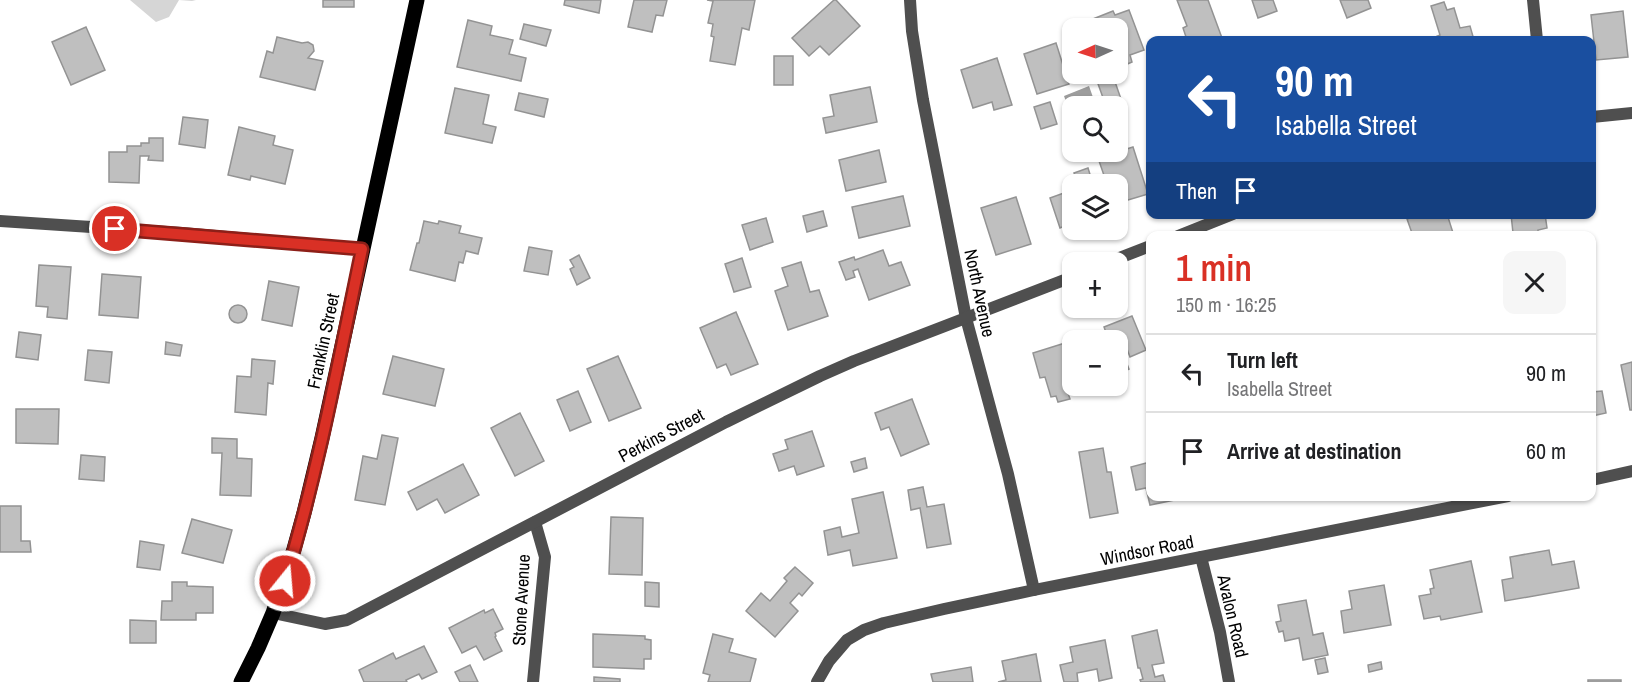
<!DOCTYPE html>
<meta charset="utf-8">
<style>
body{margin:0;font-family:"Archivo Narrow",sans-serif;background:#f6f6f6;color:#202124;height:100vh;display:flex;flex-direction:column;font-size:22px;white-space:nowrap}
*{box-sizing:border-box;margin:0}
p{font-size:20px;color:#757577}
.icon{flex:none;width:33px;height:33px;fill:none;stroke:currentColor;stroke-width:2;stroke-linecap:round;stroke-linejoin:round}
.map{position:relative;flex:1;overflow:hidden}
.sheet{position:absolute;left:1146px;top:231px;width:450px;height:270px;display:flex;flex-direction:column;background:#fff;border-radius:12px;box-shadow:0 2px 4px #0004}
.sheet>*{flex:none}
.guide{position:absolute;left:1146px;top:36px;width:450px;height:183px;border-radius:12px;box-shadow:0 2px 4px #0004;background:#1a4fa0;color:#fff;overflow:hidden}
.needle{width:39px;rotate:267deg}
.fabs{position:absolute;left:1062px;top:18px;display:grid;gap:12px}
.fabs a{display:grid;place-items:center;width:66px;height:66px;border-radius:12px;background:#fff;box-shadow:0 2px 4px #0004;font-size:30px}
.pin{position:absolute;display:grid;place-items:center;width:51px;height:51px;color:#fff;margin:-26px;border:3px solid #fff;border-radius:50%;box-shadow:0 2px 6px #0007}
.me{position:absolute;width:66px;margin:-33px;rotate:17deg;stroke-linejoin:round;filter:drop-shadow(0 0 4px #0008)}
.turn{display:flex;align-items:center;gap:21px;height:126px;padding:0 30px;font-size:27px}
.turn .icon{width:78px;height:78px;stroke-width:2.5}
.turn b{display:block;font-size:42px;line-height:51px}
.then{display:flex;align-items:center;height:57px;padding:0 30px;background:#0003;gap:12px;font-size:22px}
.round{display:grid;place-items:center;flex:none;width:63px;height:63px;border-radius:12px;background:#f6f6f6}
.summary{display:flex;align-items:center;justify-content:space-between;height:102px;padding:0 30px}
h1{font-size:36px;font-weight:600;line-height:45px;color:#d93025}
ul{padding:0;list-style:none}
li{display:flex;align-items:center;gap:18px;height:78px;padding:0 30px;border-top:2px solid #e0e0e0}
li div{flex:1}
li b{display:block;font-size:22px}
li em{font-style:normal}
.map>svg:first-child{display:block}
.green{fill:#d6d6d6}
.water{fill:#9d9d9d}
.building{fill:#bfbfbf;stroke:#939393;stroke-width:1.5}
.lines{fill:none;stroke-linecap:round;stroke-linejoin:round}
.minor{stroke:#4f4f4f;stroke-width:12}
.tertiary{stroke:#4f4f4f;stroke-width:12}
.primary{stroke:#000;stroke-width:15}
.route-casing{stroke:#8d1f18;stroke-width:15}
.route{stroke:#d93025;stroke-width:10}
.labels{text-anchor:middle;dominant-baseline:central;stroke-width:5;stroke-linejoin:round;paint-order:stroke}
.street-label{font-size:18px;fill:#000;stroke:#fff}
</style>
<div class="map">
<svg width="1632" height="682" viewBox="0 0 1632 682">
<rect width="100%" height="100%" fill="#fff"/>
<polygon class="green" points="130,0 196,0 192,1 179,0 169,17 156,22"/>
<polygon class="water" points="1089,86 1095,103 1085,106 1072,106 1072,111 1070,113 1064,96"/>
<g class="building">
<rect x="323" y="0" width="31" height="7"/>
<polygon points="565,0 601,0 599,13 564,5"/>
<polygon points="634,0 667,0 663,16 656,15 652,32 628,27"/>
<polygon points="707,0 755,0 749,30 742,28 735,65 710,61 714,37 711,36 713,24 708,23 713,1"/>
<polygon points="834,0 836,0 860,26 829,55 820,46 809,56 792,38"/>
<polygon points="1177,0 1208,0 1222,38 1216,40 1187,40 1183,28 1187,26"/>
<polygon points="1252,0 1273,0 1277,11 1258,18"/>
<polygon points="1340,0 1368,0 1371,8 1347,18"/>
<polygon points="1444,2 1447,10 1454,8 1460,28 1470,26 1474,40 1437,40 1435,37 1440,35 1431,6"/>
<polygon points="1129,10 1144,50 1130,55 1132,62 1118,68 1118,28 1097,28 1093,19 1113,11 1115,15"/>
<polygon points="1623,11 1628,57 1596,60 1591,15"/>
<polygon points="468,20 492,26 490,35 513,40 509,54 526,58 521,81 457,67"/>
<polygon points="524,24 551,30 546,46 520,39"/>
<polygon points="86,27 105,70 71,85 52,42"/>
<polygon points="277,37 302,43 308,42 313,45 314,51 308,58 323,61 315,90 260,77 267,51 273,53"/>
<polygon points="1056,43 1069,84 1037,94 1024,54"/>
<rect x="774" y="56" width="19" height="29"/>
<polygon points="997,58 1012,105 994,110 992,102 973,108 961,70"/>
<polygon points="1113,76 1122,102 1106,106 1097,81"/>
<polygon points="870,87 877,122 826,133 823,118 834,116 830,95"/>
<polygon points="455,88 489,95 483,124 496,127 492,143 445,133"/>
<polygon points="519,93 548,99 544,117 515,110"/>
<polygon points="1050,102 1057,124 1041,129 1034,107"/>
<polygon points="183,117 208,120 205,148 179,144"/>
<polygon points="239,127 275,136 273,145 293,150 285,184 251,176 250,180 228,175"/>
<polygon points="149,138 163,138 163,161 148,160 149,156 140,156 139,183 109,182 109,152 127,152 127,146 141,146 141,143 149,143"/>
<polygon points="1133,147 1148,194 1118,203 1118,184 1107,184 1098,158"/>
<polygon points="879,150 886,182 846,191 839,160"/>
<polygon points="1088,168 1093,184 1078,184 1074,173"/>
<polygon points="1072,190 1072,223 1060,228 1050,198"/>
<polygon points="903,196 910,226 859,238 852,207"/>
<polygon points="1016,197 1031,244 996,255 981,208"/>
<polygon points="823,211 827,226 807,232 803,216"/>
<polygon points="1421,214 1447,214 1454,236 1413,236 1407,219"/>
<polygon points="1511,214 1545,214 1547,228 1538,230 1538,236 1521,236 1520,232 1513,233"/>
<polygon points="766,218 773,242 750,250 742,225"/>
<polygon points="424,221 438,224 439,221 461,226 459,233 482,238 478,254 466,251 463,263 459,262 455,281 410,270 417,243 419,243"/>
<polygon points="529,247 552,251 548,275 524,271"/>
<polygon points="883,250 889,266 901,262 910,285 869,300 858,269 853,271 855,277 846,280 839,262 854,257 855,260"/>
<polygon points="579,255 590,278 577,285 570,269 574,267 570,260"/>
<polygon points="742,258 751,287 734,292 725,264"/>
<polygon points="801,262 810,292 819,290 828,316 788,330 775,291 788,286 782,268"/>
<polygon points="39,265 71,267 67,319 47,317 48,307 36,306"/>
<polygon points="102,274 141,277 138,318 99,315"/>
<polygon points="269,281 299,287 292,326 262,320"/>
<circle cx="238" cy="314" r="9"/>
<polygon points="736,312 758,364 731,375 726,364 717,368 700,328"/>
<polygon points="1132,316 1146,350 1130,357 1127,349 1122,351 1129,369 1118,374 1118,340 1109,340 1104,327"/>
<polygon points="19,332 41,335 38,360 16,357"/>
<polygon points="166,342 182,345 180,356 165,354"/>
<polygon points="1065,343 1072,370 1072,378 1071,379 1074,391 1068,393 1070,399 1058,402 1056,396 1051,397 1045,377 1040,378 1033,353"/>
<polygon points="88,350 112,352 109,383 85,380"/>
<polygon points="393,356 444,369 435,406 383,394"/>
<polygon points="618,356 641,408 609,421 587,369"/>
<polygon points="252,359 275,361 273,384 268,383 266,415 235,412 237,376 251,377"/>
<polygon points="1632,362 1632,410 1630,410 1621,365"/>
<polygon points="578,391 591,422 570,431 557,400"/>
<polygon points="1602,391 1606,413 1592,416 1592,392"/>
<polygon points="912,399 929,444 901,456 889,427 881,430 875,413"/>
<polygon points="16,409 59,409 58,444 16,443"/>
<polygon points="520,413 544,461 515,476 491,428"/>
<polygon points="812,431 824,466 797,475 794,466 779,471 773,454 788,449 785,440"/>
<polygon points="382,435 398,438 385,505 355,500 363,456 377,459"/>
<polygon points="212,438 237,439 237,458 252,459 251,496 220,495 222,453 212,453"/>
<polygon points="1103,448 1107,472 1111,472 1118,513 1090,518 1079,452"/>
<polygon points="81,455 105,457 104,481 79,479"/>
<polygon points="865,458 867,468 854,472 851,462"/>
<polygon points="1150,462 1150,496 1189,497 1150,505 1146,488 1136,490 1131,467"/>
<polygon points="463,464 479,495 445,513 437,499 417,510 408,492"/>
<polygon points="923,487 927,507 944,504 951,544 927,548 920,508 911,510 908,490"/>
<polygon points="883,492 897,558 853,566 850,550 828,555 824,531 840,527 842,537 859,533 852,499"/>
<polygon points="0,506 21,506 21,541 30,541 31,552 0,552"/>
<polygon points="611,517 643,518 642,575 609,574"/>
<polygon points="192,519 232,530 223,563 182,553"/>
<polygon points="140,541 164,545 160,570 137,567"/>
<polygon points="1549,550 1552,565 1574,561 1579,588 1505,601 1502,580 1513,578 1510,557"/>
<polygon points="1471,561 1482,612 1441,620 1440,616 1424,619 1419,596 1431,594 1430,589 1434,588 1430,570"/>
<polygon points="795,567 813,583 802,596 799,593 790,603 798,611 775,637 746,611 761,593 770,601 787,581 784,578"/>
<polygon points="172,582 187,582 187,586 213,587 213,613 196,613 196,620 161,620 162,601 172,601"/>
<polygon points="645,582 659,583 659,607 645,606"/>
<polygon points="1384,585 1391,625 1344,633 1341,611 1352,609 1349,591"/>
<polygon points="1306,600 1313,635 1323,633 1328,655 1303,660 1299,638 1285,641 1283,631 1279,632 1276,622 1281,621 1278,605"/>
<polygon points="493,609 503,629 495,633 496,636 495,637 502,651 484,660 476,646 462,653 449,628 484,610 485,613"/>
<polygon points="130,620 156,621 156,643 130,643"/>
<polygon points="1157,630 1164,663 1152,665 1155,677 1163,675 1165,682 1141,682 1140,680 1143,679 1140,668 1138,668 1132,636"/>
<polygon points="593,634 645,636 645,639 651,640 651,659 644,659 644,669 593,667"/>
<polygon points="713,634 733,639 729,652 756,659 750,682 708,682 710,675 703,673"/>
<polygon points="1105,640 1112,678 1099,681 1097,669 1077,673 1078,682 1064,682 1060,665 1073,662 1070,647"/>
<polygon points="424,646 437,672 422,679 419,674 406,680 407,682 364,682 359,670 393,653 396,659"/>
<polygon points="1036,654 1041,682 998,682 1006,680 1002,661"/>
<polygon points="1325,658 1328,672 1318,674 1315,660"/>
<polygon points="1381,662 1382,669 1369,672 1368,665"/>
<polygon points="470,665 478,682 460,682 455,672"/>
<polygon points="971,667 973,682 933,682 931,674"/>
<polygon points="594,677 620,679 620,682 594,682"/>
<rect x="1588" y="680" width="33" height="2"/>
</g>
<g class="lines">
<g class="minor">
<polyline points="910,0 912,31 923,100 966,318 1008,474 1034,590"/>
<polyline points="1533,0 1537,40"/>
<polyline points="0,221 182,233 362,249"/>
<polyline points="1592,480 1632,471"/>
<polyline points="1201,557 1220,632 1229,682"/>
<polyline points="533,682 545,557 535,522"/>
<polyline points="817,682 829,661 847,640 864,630 884,623 944,609 1034,590 1508,496"/>
</g>
<g class="tertiary">
<polyline points="1592,117 1632,113"/>
<polyline points="1178,236 1233,214"/>
<polyline points="1109,262 1150,246"/>
<polyline points="273,613 325,624 347,620 726,422 820,376 854,361 1072,277"/>
</g>
<polyline class="primary" points="241,682 258,648 273,613 294,549 304,513 322,438 417,0"/>
</g>
<g class="lines">
<g class="route-casing">
<path id="route" d="M115 229 362 249C339 360 318 472 285 581"/>
</g>
<use href="#route" class="route"/>
</g>
<g class="labels">
<g class="street-label">
<text transform="translate(980 293) rotate(78)">North Avenue</text>
<text transform="translate(323 341) rotate(-78)">Franklin Street</text>
<text transform="translate(661 435) rotate(-28)">Perkins Street</text>
<text transform="translate(1147 550) rotate(-11)">Windsor Road</text>
<text transform="translate(521 600) rotate(-87)">Stone Avenue</text>
<text transform="translate(1233 616) rotate(77)">Avalon Road</text>
</g>
</g>
</svg>
<div class="fabs">
<a><svg class="needle" viewBox="-14 -14 28 28"><path d="M0-13l5 13h-10z" fill="#e53935"/><path d="M0 13l5-13h-10z" fill="#757577"/></svg></a>
<a><svg class="icon" aria-label="search" viewBox="0 0 24 24"><circle cx="10" cy="10" r="6"/><path d="M15 15l6 6"/></svg></a>
<a><svg class="icon" aria-label="layers" viewBox="0 0 24 24"><path d="M12 4l9 5-9 5-9-5zM3 14l9 5 9-5"/></svg></a>
<a>+</a>
<a>−</a>
</div>
<div class="pin" style="left:115px;top:229px;background:#d93025"><svg class="icon" aria-label="arrive" viewBox="0 0 24 24"><path d="M6 21V4h12l-3 4 3 4H6"/></svg></div>
<svg class="me" style="left:285px;top:581px" viewBox="-20 -20 40 40"><circle r="17" fill="#d93025" stroke="#fff" stroke-width="3"/><path d="M0-11L8 9 0 5-8 9z" fill="#fff"/></svg>
<div class="guide">
<div class="turn"><svg class="icon" aria-label="left" viewBox="0 0 24 24"><path d="M17 20v-9H6M10 6l-5 5 5 5"/></svg><div><b>90 m</b>Isabella Street</div></div>
<div class="then">Then<svg class="icon" aria-label="arrive" viewBox="0 0 24 24"><path d="M6 21V4h12l-3 4 3 4H6"/></svg></div>
</div>
<section class="sheet">
<div class="summary"><div><h1>1 min</h1><p>150 m · 16:25</p></div><a class="round"><svg class="icon" aria-label="close" viewBox="0 0 24 24"><path d="M6 6l12 12M18 6L6 18"/></svg></a></div>
<ul>
<li><svg class="icon" aria-label="left" viewBox="0 0 24 24"><path d="M17 20v-9H6M10 6l-5 5 5 5"/></svg><div><b>Turn left</b><p>Isabella Street</p></div><em>90 m</em></li>
<li><svg class="icon" aria-label="arrive" viewBox="0 0 24 24"><path d="M6 21V4h12l-3 4 3 4H6"/></svg><div><b>Arrive at destination</b></div><em>60 m</em></li>
</ul>
</section>
</div>
